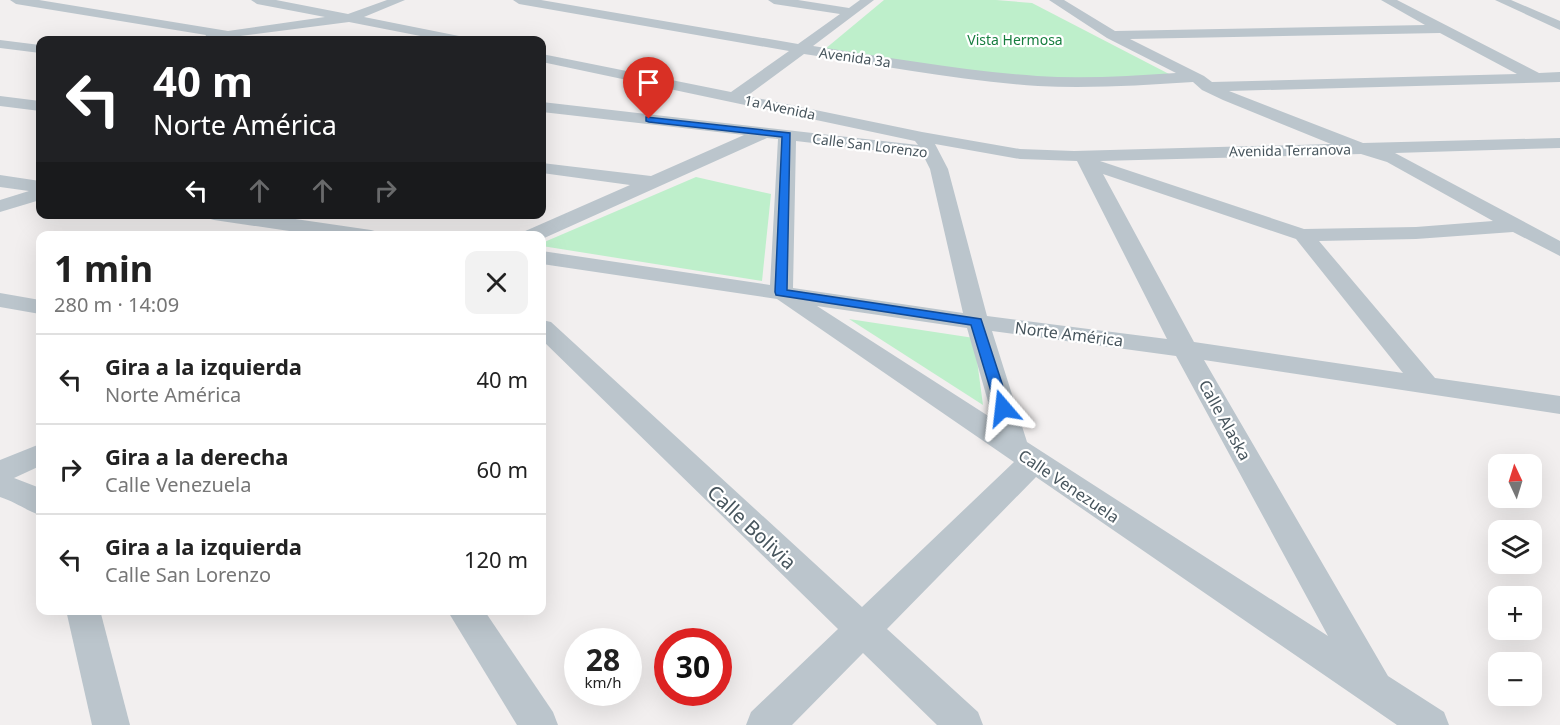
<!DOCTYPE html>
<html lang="es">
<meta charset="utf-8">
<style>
body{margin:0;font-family:"Noto Sans",sans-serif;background:#f2f2f2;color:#222;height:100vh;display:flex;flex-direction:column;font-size:22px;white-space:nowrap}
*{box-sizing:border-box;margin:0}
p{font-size:20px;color:#767676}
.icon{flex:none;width:33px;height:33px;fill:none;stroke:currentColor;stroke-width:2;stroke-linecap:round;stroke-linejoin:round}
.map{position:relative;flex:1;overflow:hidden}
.details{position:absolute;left:36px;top:231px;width:510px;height:384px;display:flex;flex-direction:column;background:#fff;border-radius:12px;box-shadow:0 6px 24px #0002}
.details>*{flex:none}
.banner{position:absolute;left:36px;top:36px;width:510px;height:183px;border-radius:12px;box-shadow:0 6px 24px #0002;background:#202124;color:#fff;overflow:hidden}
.needle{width:39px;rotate:356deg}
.buttons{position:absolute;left:1488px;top:454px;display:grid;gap:12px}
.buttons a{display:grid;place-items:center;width:54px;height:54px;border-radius:12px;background:#fff;box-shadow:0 6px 24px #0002;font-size:30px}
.speed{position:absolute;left:564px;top:628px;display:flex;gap:12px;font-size:30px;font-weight:700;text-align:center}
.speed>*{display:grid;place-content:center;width:78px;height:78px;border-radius:50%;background:#fff;box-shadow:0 6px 24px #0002;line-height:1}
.speed small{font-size:15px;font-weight:400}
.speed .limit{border:9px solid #d22;background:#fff;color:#111}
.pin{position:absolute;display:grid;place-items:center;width:51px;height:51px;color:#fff;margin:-62px -26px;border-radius:50% 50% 50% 0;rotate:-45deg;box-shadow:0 0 6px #0007}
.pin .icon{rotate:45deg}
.me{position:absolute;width:66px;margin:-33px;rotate:343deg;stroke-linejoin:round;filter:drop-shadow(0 0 4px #0008)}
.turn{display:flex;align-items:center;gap:21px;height:126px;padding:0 18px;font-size:27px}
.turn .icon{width:78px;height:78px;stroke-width:2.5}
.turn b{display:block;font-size:42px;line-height:51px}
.lanes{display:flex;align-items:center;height:57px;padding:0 18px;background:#0003;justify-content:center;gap:30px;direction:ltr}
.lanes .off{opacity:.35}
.round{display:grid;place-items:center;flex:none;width:63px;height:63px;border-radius:12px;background:#f2f2f2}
.overview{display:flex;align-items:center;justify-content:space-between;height:102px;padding:0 18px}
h1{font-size:36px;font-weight:700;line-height:45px}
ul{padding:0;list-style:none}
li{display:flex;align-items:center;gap:18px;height:90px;padding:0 18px;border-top:2px solid #e0e0e0}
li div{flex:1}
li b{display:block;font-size:22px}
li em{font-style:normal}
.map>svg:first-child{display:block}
.green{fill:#beefcb}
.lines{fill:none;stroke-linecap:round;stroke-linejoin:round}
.minor{fill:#bbc5cc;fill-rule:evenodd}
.route{fill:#1a73e8;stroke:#114b97;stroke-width:1.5}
.labels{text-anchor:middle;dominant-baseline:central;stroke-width:4.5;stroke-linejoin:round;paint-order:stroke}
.far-park-label{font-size:14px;fill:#177e3f;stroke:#fff}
.far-street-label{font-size:14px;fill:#47555d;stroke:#fff}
.street-label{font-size:16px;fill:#47555d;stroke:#fff}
.near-street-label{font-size:20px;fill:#47555d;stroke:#fff}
</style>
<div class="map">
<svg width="1560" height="725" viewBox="0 0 1560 725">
<rect width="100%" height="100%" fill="#f2efef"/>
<g class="green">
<polygon points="884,0 996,0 1032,3 1171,75 1062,80 987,74 825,49"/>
<polygon points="696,177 771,194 762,281 542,246 542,243"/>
<polygon points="849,319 974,338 983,405"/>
</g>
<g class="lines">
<g class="minor">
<polygon points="10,0 39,0 228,31 325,17 257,4 251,0 276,0 348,14 387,0 405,0 364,17 459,36 466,40 441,40 349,22 209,40 205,37 206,35 16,4"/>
<path d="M513 0H541L798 44 840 14 774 4 768 0H798L849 8 860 0H874L813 46C888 57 962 71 1037 76 1083 79 1130 76 1176 73L1107 38 1049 0H1064L1115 31 1425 25 1381 0H1397L1539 73 1560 72V82L1229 91 1363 143 1560 138V148L1395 153 1560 241V256L1513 232 1416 239 1319 241 1435 378 1560 396V414L1204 360 1388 676 1444 712 1449 725H1397L1036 477 887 629 978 712 983 725H937L863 653 792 725H746L751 712 838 629 542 340V320L551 322 862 607 1014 462 777 299 542 264V251L770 285 778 139 767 138 542 239V236H520L523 232 630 185 542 173V163L651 176 744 135 542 112V102L918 145 915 141 542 62V54L731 92 789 51 519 4ZM1440 33 1517 74 1212 82 1204 76 1130 39ZM804 54C881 65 960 81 1038 86 1090 89 1142 85 1193 82L1202 90 1223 100 1331 144 1074 151 1020 149 922 132 747 96ZM796 141 915 155 922 153 930 169 963 313 793 288ZM935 144 1020 159 1077 161 1167 339 987 316 948 169ZM1361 154 1387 162 1493 221 1416 227 1304 229 1100 161ZM1103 174 1296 239 1403 373 1194 342ZM817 306 967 328 993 419ZM992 331 1176 356 1328 636 1027 442Z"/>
<polygon points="1495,0 1511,0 1560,21 1560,30"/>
<polygon points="0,40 40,45 40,53 0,48"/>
<polygon points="0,96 40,101 40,111 0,106"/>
<polygon points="0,175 40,181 40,200 0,212 0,200 29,191 0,187"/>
<polygon points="204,214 261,214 371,230 378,232 381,236 323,236 214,220 207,218"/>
<polygon points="0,293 40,300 40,314 0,307"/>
<path d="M40 444V466L14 478 40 488V515C25 510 16 502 0 497V460Z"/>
<polygon points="66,610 100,610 130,725 92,725"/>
<polygon points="447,610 484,610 553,712 558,725 517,725"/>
</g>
</g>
<polygon class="route" points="646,117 790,133 787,290 981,319 1010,408 1008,411 1003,413 996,408 971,325 776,295 775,292 782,137 649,122 646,121"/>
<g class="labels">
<g class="far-park-label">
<text x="1015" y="39">Vista Hermosa</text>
</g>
<g class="far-street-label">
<text transform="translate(855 57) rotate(8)">Avenida 3a</text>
<text transform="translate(780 107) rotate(12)">1a Avenida</text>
<text transform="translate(870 145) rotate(7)">Calle San Lorenzo</text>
<text transform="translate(1290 150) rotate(-1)">Avenida Terranova</text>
</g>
<g class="street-label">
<text transform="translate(1069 334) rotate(7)">Norte América</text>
<text transform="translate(1225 420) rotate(61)">Calle Alaska</text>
<text transform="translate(1069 486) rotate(34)">Calle Venezuela</text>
</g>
<g class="near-street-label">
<text transform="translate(752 527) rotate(43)">Calle Bolivia</text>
</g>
</g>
</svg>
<div class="buttons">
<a><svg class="needle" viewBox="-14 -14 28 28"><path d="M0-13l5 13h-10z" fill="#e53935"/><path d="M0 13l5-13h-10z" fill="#767676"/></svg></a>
<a><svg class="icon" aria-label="layers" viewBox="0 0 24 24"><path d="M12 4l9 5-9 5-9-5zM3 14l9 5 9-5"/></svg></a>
<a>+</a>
<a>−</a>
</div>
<div class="speed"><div>28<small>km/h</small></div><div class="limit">30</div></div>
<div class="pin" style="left:649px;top:119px;background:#d93025"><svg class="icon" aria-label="arrive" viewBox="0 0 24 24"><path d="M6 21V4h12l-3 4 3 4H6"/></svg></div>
<svg class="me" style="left:1003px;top:408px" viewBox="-20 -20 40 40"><path d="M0-17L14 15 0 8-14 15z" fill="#1a73e8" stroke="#fff" stroke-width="4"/></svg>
<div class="banner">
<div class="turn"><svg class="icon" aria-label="left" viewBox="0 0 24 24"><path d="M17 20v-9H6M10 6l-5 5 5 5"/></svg><div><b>40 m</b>Norte América</div></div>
<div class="lanes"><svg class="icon" aria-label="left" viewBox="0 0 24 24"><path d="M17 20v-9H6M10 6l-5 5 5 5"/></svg><svg class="icon off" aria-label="ahead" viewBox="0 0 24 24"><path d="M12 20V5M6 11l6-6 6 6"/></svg><svg class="icon off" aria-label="ahead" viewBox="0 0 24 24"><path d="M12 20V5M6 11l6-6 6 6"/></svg><svg class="icon off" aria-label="right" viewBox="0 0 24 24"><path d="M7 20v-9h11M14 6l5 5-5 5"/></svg></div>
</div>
<section class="details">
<div class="overview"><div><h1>1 min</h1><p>280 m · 14:09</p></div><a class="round"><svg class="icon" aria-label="close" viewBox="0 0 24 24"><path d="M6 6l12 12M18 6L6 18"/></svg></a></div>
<ul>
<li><svg class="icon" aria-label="left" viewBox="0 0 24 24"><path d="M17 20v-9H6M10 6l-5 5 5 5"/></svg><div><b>Gira a la izquierda</b><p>Norte América</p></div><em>40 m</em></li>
<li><svg class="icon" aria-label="right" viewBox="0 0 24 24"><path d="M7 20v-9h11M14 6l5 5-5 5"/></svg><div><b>Gira a la derecha</b><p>Calle Venezuela</p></div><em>60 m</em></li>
<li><svg class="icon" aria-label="left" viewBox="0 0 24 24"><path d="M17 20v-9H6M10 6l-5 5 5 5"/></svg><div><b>Gira a la izquierda</b><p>Calle San Lorenzo</p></div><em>120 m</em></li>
</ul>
</section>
</div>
